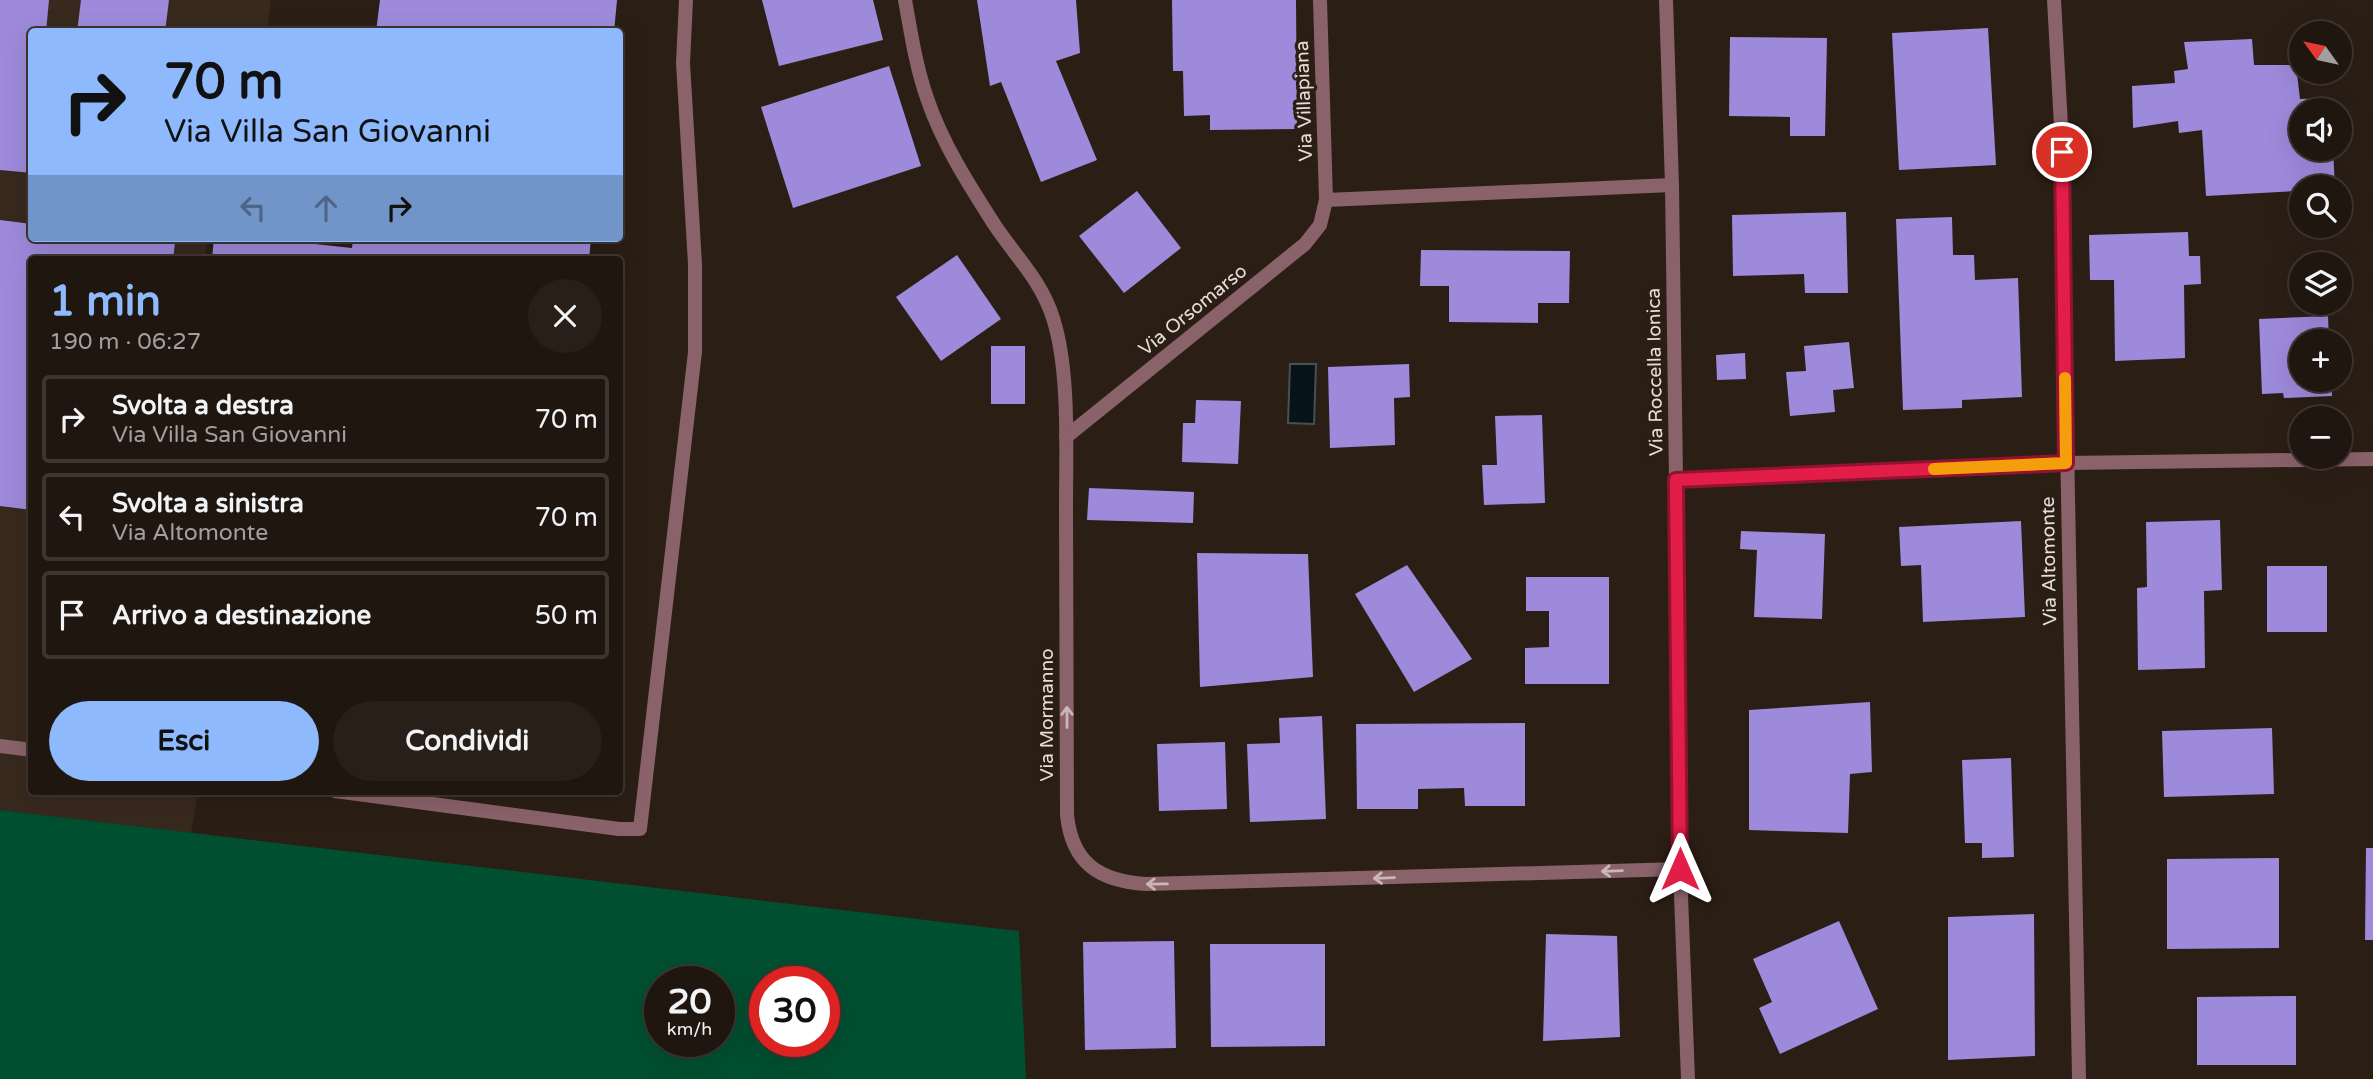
<!DOCTYPE html>
<html lang="it">
<meta charset="utf-8">
<style>
body{margin:0;font-family:"Varela Round",sans-serif;background:#281f19;color:#f1f3f6;height:100vh;display:flex;flex-direction:column;font-size:26px;white-space:nowrap}
*{box-sizing:border-box;margin:0}
p{font-size:23px;color:#a29f9f}
.icon{flex:none;width:38px;height:38px;fill:none;stroke:currentColor;stroke-width:2;stroke-linecap:round;stroke-linejoin:round}
.map{position:relative;flex:1;overflow:hidden}
.sheet{position:absolute;left:28px;top:256px;width:595px;height:539px;display:flex;flex-direction:column;background:#201610;border-radius:7px;box-shadow:0 7px 28px #0002,0 0 0 2px #3d3530}
.sheet>*{flex:none}
.hud{position:absolute;left:28px;top:28px;width:595px;height:214px;border-radius:7px;box-shadow:0 7px 28px #0002,0 0 0 2px #3d3530;background:#8eb9fc;color:#111;overflow:hidden}
.needle{width:46px;rotate:303deg}
.buttons{position:absolute;left:2289px;top:21px;display:grid;gap:14px}
.buttons a{display:grid;place-items:center;width:63px;height:63px;border-radius:50%;background:#201610;box-shadow:0 7px 28px #0002,0 0 0 2px #3d3530;font-size:35px}
.speed{position:absolute;left:644px;top:966px;display:flex;gap:14px;font-size:35px;font-weight:700;text-align:center}
.speed>*{display:grid;place-content:center;width:91px;height:91px;border-radius:50%;background:#201610;box-shadow:0 7px 28px #0002,0 0 0 2px #3d3530;line-height:1}
.speed small{font-size:18px;font-weight:400}
.speed .limit{border:10px solid #d22;background:#fff;color:#111}
.pin{position:absolute;display:grid;place-items:center;width:60px;height:60px;color:#fff;margin:-30px;border:4px solid #fff;border-radius:50%;box-shadow:0 2px 7px #0007}
.me{position:absolute;width:77px;margin:-38px;rotate:0deg;stroke-linejoin:round;filter:drop-shadow(0 0 5px #0008)}
.turn{display:flex;align-items:center;gap:24px;height:147px;padding:0 21px;font-size:32px}
.turn .icon{width:91px;height:91px;stroke-width:2.5}
.turn b{display:block;font-size:49px;line-height:60px}
.lanes{display:flex;align-items:center;height:66px;padding:0 21px;background:#0003;justify-content:center;gap:35px;direction:ltr}
.lanes .off{opacity:.35}
.round{display:grid;place-items:center;flex:none;width:74px;height:74px;border-radius:37px;background:#281f19}
.overview{display:flex;align-items:center;justify-content:space-between;height:119px;padding:0 21px}
h1{font-size:42px;font-weight:700;line-height:52px;color:#8eb9fc}
.cta{display:flex;gap:14px;margin-top:auto;padding:14px 21px}
.cta a{flex:1;height:80px;border-radius:42px;background:#8eb9fc;color:#111;font-size:28px;font-weight:700;line-height:80px;text-align:center}
.cta a+a{background:#281f19;color:#f1f3f6}
ul{padding:0;list-style:none}
li{display:flex;align-items:center;gap:21px;height:88px;margin:0 14px 10px;padding:0 7px;border:4px solid #3d3530;border-radius:7px}
li div{flex:1}
li b{display:block;font-size:26px}
li em{font-style:normal}
.map>svg:first-child{display:block}
.commercial{fill:#38291e}
.green{fill:#004f30;fill-rule:evenodd}
.water{fill:#061319;stroke:#495052;stroke-width:2}
.building{fill:#9d8adb}
.lines{fill:none;stroke-linecap:round;stroke-linejoin:round}
.lane{stroke:#8a626a;stroke-width:14}
.street{stroke:#8a626a;stroke-width:14}
.oneway{stroke:#cab8b6}
.route-casing{stroke:#92132f;stroke-width:18}
.route{stroke:#e11d48;stroke-width:12}
.slow{stroke:#f59e0b;stroke-width:12}
.labels{text-anchor:middle;dominant-baseline:central;stroke-width:7;stroke-linejoin:round;paint-order:stroke}
.street-label{font-size:19px;fill:#e6ddd7;stroke:#2b1e15}
</style>
<div class="map">
<svg width="2373" height="1079" viewBox="0 0 2373 1079">
<rect width="100%" height="100%" fill="#2b1e15"/>
<polygon class="commercial" points="0,0 271,0 267,31 32,32 32,238 208,238 205,259 32,259 32,791 198,791 191,833 0,810"/>
<path class="green" d="M0 810 1019 931 1026 1079H0ZM660 982H719V1041H660ZM765 982H824V1041H765Z"/>
<polygon class="water" points="1290,364 1316,364 1314,424 1288,423"/>
<g class="building">
<polygon points="0,0 49,0 46,32 32,32 32,173 0,170"/>
<polygon points="81,0 169,0 165,32 77,32"/>
<polygon points="380,0 617,0 614,32 376,32"/>
<polygon points="762,0 873,0 883,40 779,66"/>
<polygon points="977,0 1076,0 1080,53 1056,61 1097,160 1041,182 1001,82 990,86"/>
<polygon points="1172,0 1296,0 1297,129 1210,130 1210,115 1184,116 1183,71 1173,71"/>
<polygon points="1988,28 1996,165 1899,170 1892,33"/>
<polygon points="1730,37 1827,38 1825,136 1790,136 1790,117 1729,116"/>
<polygon points="2252,39 2254,65 2296,65 2300,99 2330,98 2330,110 2301,110 2301,149 2333,149 2335,187 2301,187 2301,219 2299,219 2297,191 2206,196 2202,130 2179,133 2178,121 2133,128 2132,86 2175,83 2174,71 2188,69 2184,42"/>
<polygon points="889,66 921,166 793,208 761,107"/>
<polygon points="1137,191 1181,248 1124,293 1079,236"/>
<polygon points="1846,212 1848,293 1805,293 1804,274 1733,276 1732,215"/>
<polygon points="1952,217 1953,255 1974,255 1975,280 2018,278 2022,397 1962,400 1962,408 1903,410 1896,219"/>
<polygon points="0,220 32,224 32,238 135,238 175,243 173,259 32,259 32,510 0,506"/>
<polygon points="2188,232 2189,256 2200,256 2201,284 2184,285 2185,358 2115,361 2114,280 2090,280 2089,235"/>
<polygon points="214,238 259,238 352,248 353,238 591,238 589,259 212,259"/>
<polygon points="1421,250 1570,251 1569,303 1538,303 1538,323 1449,322 1449,286 1420,286"/>
<polygon points="957,255 1001,319 941,361 896,297"/>
<polygon points="2328,316 2329,341 2301,341 2301,380 2331,380 2332,396 2284,398 2283,393 2262,394 2259,319"/>
<polygon points="1849,342 1854,388 1833,390 1835,412 1790,416 1786,372 1806,371 1804,346"/>
<rect x="991" y="346" width="34" height="58"/>
<polygon points="1745,353 1746,379 1717,380 1716,355"/>
<polygon points="1409,364 1410,397 1394,398 1395,445 1330,448 1328,367"/>
<polygon points="1196,400 1241,401 1238,464 1182,462 1183,423 1195,423"/>
<polygon points="1542,415 1545,503 1484,505 1482,465 1497,465 1495,416"/>
<polygon points="1089,488 1194,492 1193,523 1087,520"/>
<polygon points="2220,520 2222,590 2204,591 2205,668 2138,670 2137,588 2147,587 2146,522"/>
<polygon points="2021,521 2025,617 1923,622 1921,565 1901,566 1899,527"/>
<polygon points="1741,531 1825,534 1822,619 1754,617 1757,550 1740,549"/>
<polygon points="1197,553 1308,554 1313,677 1200,687"/>
<polygon points="1407,565 1472,659 1414,692 1355,594"/>
<rect x="2267" y="566" width="60" height="66"/>
<polygon points="1526,577 1609,577 1609,684 1525,684 1525,648 1549,647 1549,611 1526,611"/>
<polygon points="1870,702 1872,772 1850,774 1848,833 1749,830 1749,710"/>
<polygon points="1322,716 1326,819 1250,822 1247,744 1280,743 1279,718"/>
<polygon points="1525,723 1525,806 1465,806 1464,788 1418,789 1418,809 1357,809 1356,724"/>
<polygon points="2272,728 2274,794 2164,797 2162,731"/>
<polygon points="1225,742 1227,809 1159,811 1157,744"/>
<polygon points="2011,758 2014,857 1982,858 1982,843 1965,843 1962,760"/>
<polygon points="2366,848 2373,848 2373,940 2365,940"/>
<polygon points="2279,858 2279,948 2167,949 2167,859"/>
<polygon points="2034,914 2035,1056 1948,1060 1948,917"/>
<polygon points="1839,921 1878,1009 1780,1054 1759,1008 1772,1002 1753,959"/>
<polygon points="1546,934 1617,936 1620,1037 1543,1041"/>
<polygon points="1174,941 1176,1048 1085,1050 1083,942"/>
<polygon points="1210,944 1325,944 1325,1046 1211,1047"/>
<polygon points="2296,996 2296,1065 2197,1065 2197,997"/>
</g>
<g class="lines">
<g class="lane">
<polyline points="0,746 32,750"/>
<polyline points="335,791 619,829 640,829 695,352 695,264 683,63 686,0"/>
</g>
<g class="street">
<path d="M905 0C911 33 916 67 927 98 942 143 969 185 994 224 1015 256 1041 280 1053 318 1070 371 1066 451 1066 508 1066 610 1067 713 1067 815 1072 864 1100 881 1146 884L1680 869"/>
<polyline points="1666,0 1672,185 1676,480 1680,869 1688,1079"/>
<polyline points="2054,0 2061,126 2079,1079"/>
<polyline points="1326,200 1672,185"/>
<polyline points="1066,437 1305,244 1320,225 1326,200 1320,0"/>
<polyline points="1676,480 2066,463 2373,459"/>
</g>
</g>
<defs><path id="oneway-shaft" d="M-6 0H5M1.5-3L5.5 0L1.5 3" fill="none" stroke-width="1.6" stroke-linecap="round" stroke-linejoin="round" transform="scale(1.75)"/></defs>
<g class="oneway">
<use href="#oneway-shaft" transform="translate(1067 717) rotate(-90)"/>
<use href="#oneway-shaft" transform="translate(1612 871) rotate(178)"/>
<use href="#oneway-shaft" transform="translate(1384 878) rotate(178)"/>
<use href="#oneway-shaft" transform="translate(1157 884) rotate(179)"/>
</g>
<g class="lines">
<g class="route-casing">
<polyline id="route" points="1680,869 1676,480 2066,463 2062,152"/>
</g>
<use href="#route" class="route"/>
<polyline class="slow" points="1934,469 2066,463 2065,378"/>
</g>
<g class="labels">
<g class="street-label">
<text transform="translate(1304 101) rotate(-92)">Via Villapiana</text>
<text transform="translate(1193 310) rotate(-39)">Via Orsomarso</text>
<text transform="translate(1655 372) rotate(-91)">Via Roccella Ionica</text>
<text transform="translate(2049 561) rotate(-91)">Via Altomonte</text>
<text transform="translate(1047 715) rotate(-90)">Via Mormanno</text>
</g>
</g>
</svg>
<div class="buttons">
<a><svg class="needle" viewBox="-14 -14 28 28"><path d="M0-13l5 13h-10z" fill="#e53935"/><path d="M0 13l5-13h-10z" fill="#a29f9f"/></svg></a>
<a><svg class="icon" aria-label="sound" viewBox="0 0 24 24"><path d="M4 9h4l5-4v14l-5-4H4zM17 9q2 3 0 6"/></svg></a>
<a><svg class="icon" aria-label="search" viewBox="0 0 24 24"><circle cx="10" cy="10" r="6"/><path d="M15 15l6 6"/></svg></a>
<a><svg class="icon" aria-label="layers" viewBox="0 0 24 24"><path d="M12 4l9 5-9 5-9-5zM3 14l9 5 9-5"/></svg></a>
<a>+</a>
<a>−</a>
</div>
<div class="speed"><div>20<small>km/h</small></div><div class="limit">30</div></div>
<div class="pin" style="left:2062px;top:152px;background:#d93025"><svg class="icon" aria-label="arrive" viewBox="0 0 24 24"><path d="M6 21V4h12l-3 4 3 4H6"/></svg></div>
<svg class="me" style="left:1680px;top:869px" viewBox="-20 -20 40 40"><path d="M0-17L14 15 0 8-14 15z" fill="#e11d48" stroke="#fff" stroke-width="4"/></svg>
<div class="hud">
<div class="turn"><svg class="icon" aria-label="right" viewBox="0 0 24 24"><path d="M7 20v-9h11M14 6l5 5-5 5"/></svg><div><b>70 m</b>Via Villa San Giovanni</div></div>
<div class="lanes"><svg class="icon off" aria-label="left" viewBox="0 0 24 24"><path d="M17 20v-9H6M10 6l-5 5 5 5"/></svg><svg class="icon off" aria-label="ahead" viewBox="0 0 24 24"><path d="M12 20V5M6 11l6-6 6 6"/></svg><svg class="icon" aria-label="right" viewBox="0 0 24 24"><path d="M7 20v-9h11M14 6l5 5-5 5"/></svg></div>
</div>
<section class="sheet">
<div class="overview"><div><h1>1 min</h1><p>190 m · 06:27</p></div><a class="round"><svg class="icon" aria-label="close" viewBox="0 0 24 24"><path d="M6 6l12 12M18 6L6 18"/></svg></a></div>
<ul>
<li><svg class="icon" aria-label="right" viewBox="0 0 24 24"><path d="M7 20v-9h11M14 6l5 5-5 5"/></svg><div><b>Svolta a destra</b><p>Via Villa San Giovanni</p></div><em>70 m</em></li>
<li><svg class="icon" aria-label="left" viewBox="0 0 24 24"><path d="M17 20v-9H6M10 6l-5 5 5 5"/></svg><div><b>Svolta a sinistra</b><p>Via Altomonte</p></div><em>70 m</em></li>
<li><svg class="icon" aria-label="arrive" viewBox="0 0 24 24"><path d="M6 21V4h12l-3 4 3 4H6"/></svg><div><b>Arrivo a destinazione</b></div><em>50 m</em></li>
</ul>
<div class="cta"><a>Esci</a><a>Condividi</a></div>
</section>
</div>
